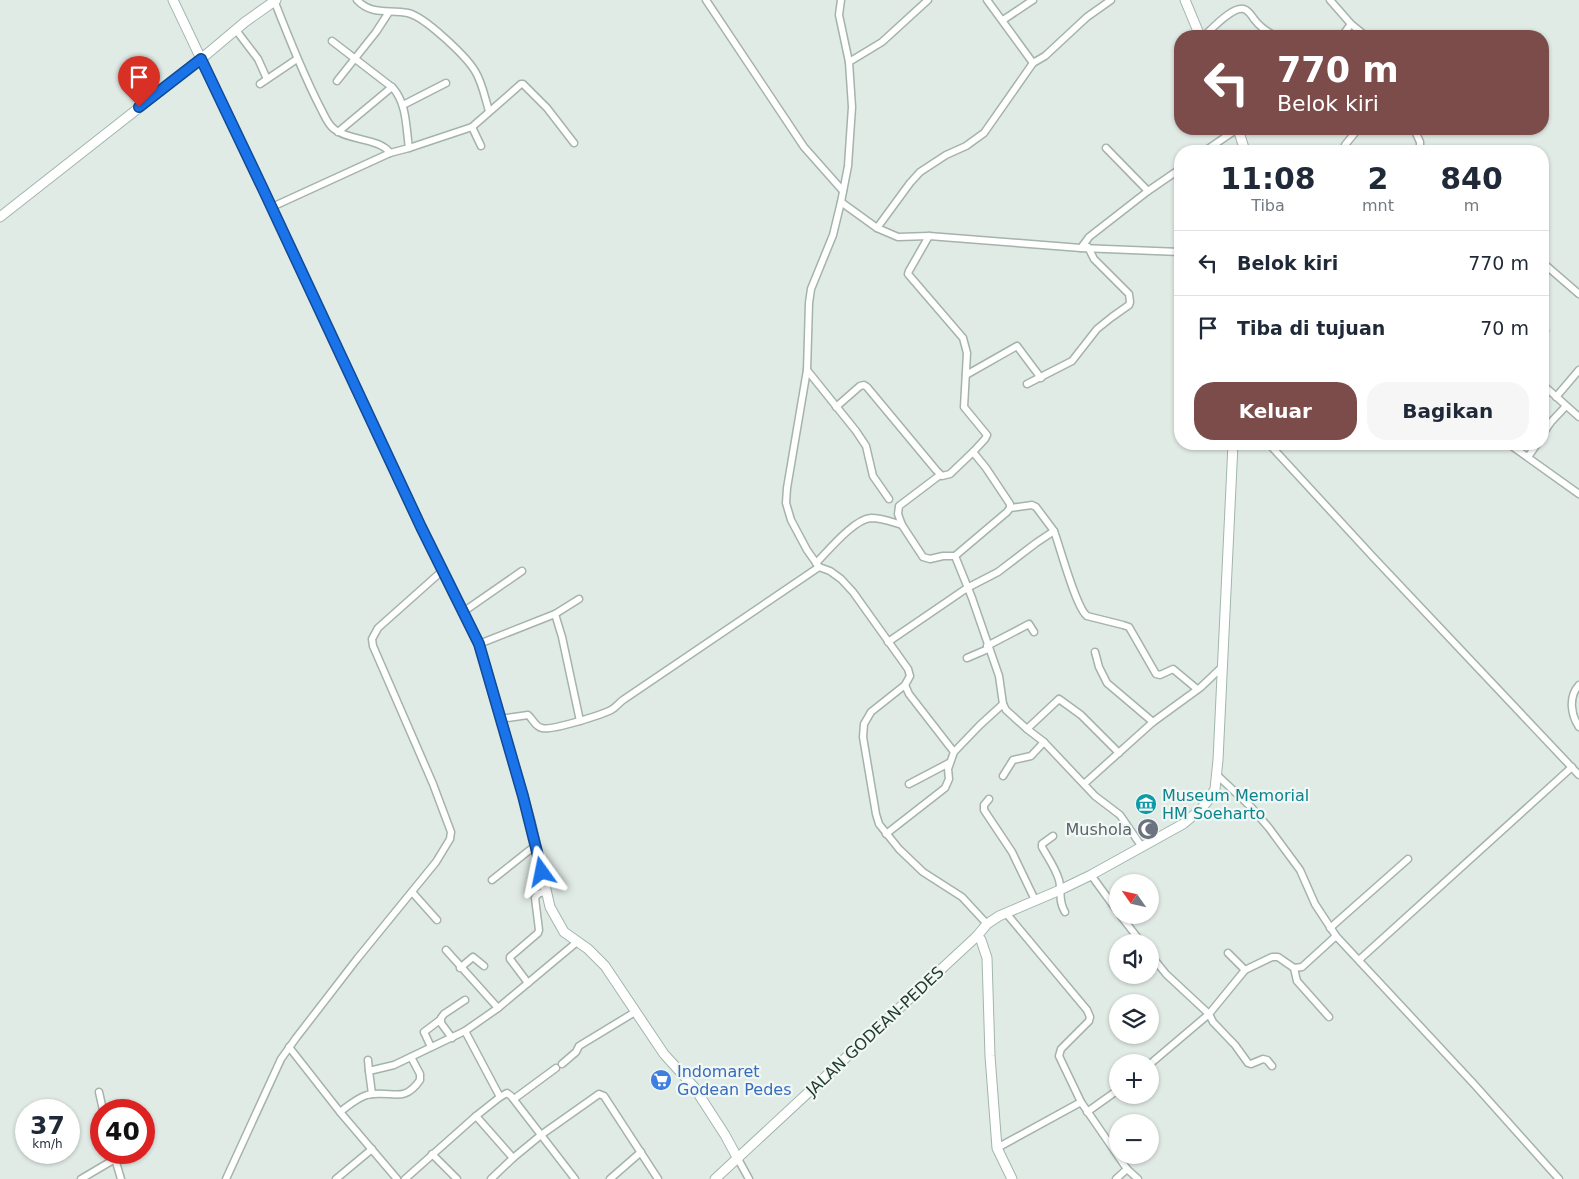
<!DOCTYPE html>
<html lang="id">
<meta charset="utf-8">
<style>
body{margin:0;font-family:"DejaVu Sans",sans-serif;background:#f6f6f7;color:#1f2937;height:100vh;display:flex;flex-direction:column;font-size:19px;white-space:nowrap}
*{box-sizing:border-box;margin:0}
p{font-size:16px;color:#747a83}
.icon{flex:none;width:28px;height:28px;fill:none;stroke:currentColor;stroke-width:2;stroke-linecap:round;stroke-linejoin:round}
.map{position:relative;flex:1;overflow:hidden}
.panel{position:absolute;left:1174px;top:145px;width:375px;height:305px;display:flex;flex-direction:column;background:#fff;border-radius:20px;box-shadow:0 1px 4px #0004}
.panel>*{flex:none}
.top-card{position:absolute;left:1174px;top:30px;width:375px;height:105px;border-radius:20px;box-shadow:0 1px 4px #0004;background:#7b4c49;color:#fff;overflow:hidden}
.needle{width:32px;rotate:304deg}
.fabs{position:absolute;left:1109px;top:874px;display:grid;gap:10px}
.fabs a{display:grid;place-items:center;width:50px;height:50px;border-radius:50%;background:#fff;box-shadow:0 1px 4px #0004;font-size:25px}
.speed{position:absolute;left:15px;top:1099px;display:flex;gap:10px;font-size:25px;font-weight:700;text-align:center}
.speed>*{display:grid;place-content:center;width:65px;height:65px;border-radius:50%;background:#fff;box-shadow:0 1px 4px #0004;line-height:1}
.speed small{font-size:12px;font-weight:400}
.speed .limit{border:8px solid #d22;background:#fff;color:#111}
.pin{position:absolute;display:grid;place-items:center;width:42px;height:42px;color:#fff;margin:-51px -21px;border-radius:50% 50% 50% 0;rotate:-45deg;box-shadow:0 0 5px #0007}
.pin .icon{rotate:45deg}
.me{position:absolute;width:55px;margin:-28px;rotate:348deg;stroke-linejoin:round;filter:drop-shadow(0 0 4px #0008)}
.turn{display:flex;align-items:center;gap:18px;height:105px;padding:0 20px;font-size:22px}
.turn .icon{width:65px;height:65px;stroke-width:2.5}
.turn b{display:block;font-size:35px;line-height:42px}
.eta{display:flex;justify-content:space-evenly;align-items:center;height:85px;text-align:center}
.eta b{font-size:30px;font-weight:700;line-height:35px}
.primary-button{display:flex;gap:10px;margin-top:auto;padding:10px 20px}
.primary-button a{flex:1;height:58px;border-radius:20px;background:#7b4c49;color:#fff;font-size:20px;font-weight:700;line-height:58px;text-align:center}
.primary-button a+a{background:#f6f6f7;color:#1f2937}
ul{padding:0;list-style:none}
li{display:flex;align-items:center;gap:15px;height:65px;padding:0 20px;border-top:1px solid #e0e1e3}
li div{flex:1}
li b{display:block;font-size:19px}
li em{font-style:normal}
.map>svg:first-child{display:block}
.lines{fill:none;stroke-linecap:round;stroke-linejoin:round}
.street-casing{stroke:#a4b3ac;stroke-width:9}
.secondary-casing{stroke:#a0b6ad;stroke-width:11}
.street{stroke:#fff;stroke-width:6}
.secondary{stroke:#fff;stroke-width:9}
.route-casing{stroke:#114b97;stroke-width:12}
.route{stroke:#1a73e8;stroke-width:9}
.labels{text-anchor:middle;dominant-baseline:central;stroke-width:4.5;stroke-linejoin:round;paint-order:stroke}
.culture-label{font-size:16px;fill:#0d838f;stroke:#f1f8f4;text-anchor:start}
.worship-label{font-size:16px;fill:#5b616d;stroke:#f1f8f4;text-anchor:end}
.street-label{font-size:16px;fill:#223b32;stroke:#f1f8f4}
.shop-label{font-size:16px;fill:#366cbe;stroke:#f1f8f4;text-anchor:start}
</style>
<div class="map">
<svg width="1579" height="1179" viewBox="0 0 1579 1179">
<rect width="100%" height="100%" fill="#e1ebe6"/>
<g class="lines">
<g class="street-casing">
<g id="street">
<path d="M274 0C288 36 302 72 320 107 324 114 327 124 334 129 349 141 380 138 390 153L409 148 472 127 521 84H523L547 108 574 143"/>
<path d="M357 0C372 16 389 9 408 13 425 17 466 56 475 71 482 82 485 98 489 111"/>
<polyline points="706,0 804,147 843,191"/>
<polyline points="841,0 839,15 849,62 852,107 848,166 841,202 833,235 811,289 809,303 807,370 787,488 786,503 791,520 807,550 819,567 830,571 841,579 853,592 908,669 910,676 905,685 871,712 864,724 863,737 876,814 879,824 899,849 923,872 962,897 987,924"/>
<polyline points="987,0 1033,63"/>
<polyline points="1330,0 1351,24 1366,36"/>
<polyline points="1003,20 1033,0"/>
<polyline points="236,30 258,59 267,79"/>
<path d="M1204 36C1212 29 1235 3 1246 10 1249 12 1252 16 1254 19 1260 27 1267 32 1276 36"/>
<polyline points="1342,36 1351,24"/>
<path d="M332 41 393 88C407 104 406 128 409 148"/>
<polyline points="849,62 882,42 928,0"/>
<polyline points="337,81 376,32 389,12"/>
<polyline points="260,84 297,59"/>
<polyline points="403,105 446,83"/>
<polyline points="472,127 481,146"/>
<polyline points="1414,129 1420,142 1420,151"/>
<polyline points="338,132 392,87"/>
<polyline points="1106,148 1148,191"/>
<polyline points="1205,151 1237,129"/>
<polyline points="1344,151 1345,145 1358,129"/>
<polyline points="841,202 877,228 898,237 929,236 1081,248 1180,252"/>
<polyline points="272,207 390,153"/>
<polyline points="877,228 910,183 920,172 946,155 966,146 984,133 1033,63 1045,56 1087,17 1111,0"/>
<polyline points="929,236 909,271 908,274 963,338 967,353 964,407 987,435 985,439 973,452 986,468 1010,504 1010,508 1007,512 955,556"/>
<polyline points="1081,248 1089,237 1148,191 1180,169"/>
<polyline points="1542,262 1579,294"/>
<polyline points="1542,334 1545,331"/>
<polyline points="807,370 856,431 866,446 873,476 889,499"/>
<polyline points="966,375 1017,346 1041,378"/>
<polyline points="1027,384 1072,361 1097,329 1112,317 1129,305 1130,302 1129,294 1094,259 1088,247"/>
<polyline points="1542,384 1579,417"/>
<polyline points="1556,397 1579,370"/>
<polyline points="836,407 860,386 864,385 867,387 936,470 942,476 950,474 973,452"/>
<polyline points="1542,435 1551,422 1566,406"/>
<polyline points="1269,444 1374,558 1579,775"/>
<polyline points="1509,444 1579,494"/>
<polyline points="1528,457 1537,444"/>
<polyline points="940,475 899,506 898,514 902,525 923,557 930,559 943,556 955,556 972,598 999,676 1003,704 1006,710 1027,729 1044,742 1095,796 1120,815 1142,847"/>
<path d="M1054 531C1060 547 1076 608 1087 616L1123 625 1129 627 1156 674 1160 675 1173 669 1197 689"/>
<path d="M816 563C828 551 854 519 871 518 882 518 892 522 902 525"/>
<polyline points="463,612 522,571"/>
<polyline points="555,614 562,637 580,721"/>
<polyline points="888,642 967,588 998,572 1036,543 1054,531 1036,507 1032,505 1010,508"/>
<polyline points="479,644 555,614 579,599"/>
<polyline points="987,646 1029,624 1034,632"/>
<polyline points="1095,652 1099,667 1107,683 1153,722"/>
<polyline points="967,658 988,649"/>
<polyline points="905,685 909,694 954,752"/>
<path d="M1579 685C1568 697 1571 715 1579 727"/>
<path d="M500 719 528 715C533 719 535 727 542 728 551 731 601 715 611 710 615 708 619 703 623 700L819 567"/>
<polyline points="1027,729 1059,699 1081,715 1119,753"/>
<polyline points="1217,775 1251,807 1269,828 1300,870 1315,904 1336,936 1473,1083 1559,1179"/>
<polyline points="1003,776 1013,760 1031,756 1044,742"/>
<polyline points="909,784 949,763"/>
<polyline points="1084,784 1153,722 1201,687 1222,667"/>
<polyline points="989,799 984,805 984,810 1012,852 1035,900"/>
<polyline points="886,834 945,788 949,779 948,769 954,752 980,725 1003,704"/>
<path d="M1053 836 1042 844V847C1048 858 1055 867 1059 880 1062 892 1058 901 1065 912"/>
<polyline points="1091,875 1118,912"/>
<polyline points="492,880 536,845"/>
<polyline points="412,892 437,920"/>
<polyline points="1006,913 1087,1010 1090,1017 1089,1021 1061,1049 1059,1056 1081,1102"/>
<polyline points="1120,915 1141,942"/>
<polyline points="1330,928 1408,859"/>
<polyline points="446,950 498,1008"/>
<polyline points="1228,953 1245,970"/>
<polyline points="1150,954 1166,974 1209,1014 1213,1022 1235,1045 1248,1063 1251,1064 1263,1059 1267,1060 1272,1066"/>
<polyline points="1359,960 1572,767"/>
<polyline points="460,968 473,957 484,966"/>
<polyline points="1294,968 1297,981 1329,1017"/>
<polyline points="528,983 510,959 510,957 538,933 539,930 535,898 538,894 546,891"/>
<polyline points="465,1031 500,1097 507,1093 511,1096 575,1179"/>
<polyline points="452,1038 441,1023 441,1018 444,1014 465,1000"/>
<polyline points="289,1047 340,1112 397,1179"/>
<polyline points="431,1047 424,1032 440,1020"/>
<polyline points="368,1060 369,1071"/>
<polyline points="562,1064 576,1052 579,1046 635,1012"/>
<polyline points="1150,1064 1209,1014 1245,970 1272,957 1278,957 1294,968 1302,967 1336,936"/>
<polyline points="99,1092 103,1110"/>
<polyline points="372,1094 369,1071 394,1065 465,1031 498,1008 577,942"/>
<polyline points="514,1099 556,1068"/>
<path d="M340 1112C349 1105 357 1098 367 1095 391 1089 403 1105 420 1080V1074L411 1057"/>
<polyline points="1087,1112 1118,1090"/>
<polyline points="476,1116 513,1158"/>
<polyline points="997,1148 1081,1102 1127,1169 1138,1179"/>
<polyline points="113,1152 121,1179"/>
<polyline points="432,1154 457,1179"/>
<polyline points="738,1159 749,1179"/>
<polyline points="81,1179 115,1159"/>
<polyline points="226,1179 281,1059 296,1038 357,959 436,862 450,839 451,832 433,784 373,646 372,639 378,628 442,571"/>
<polyline points="336,1179 372,1149"/>
<polyline points="405,1179 476,1116 500,1097"/>
<polyline points="491,1179 513,1158 541,1135 599,1094 604,1096 658,1179"/>
<polyline points="610,1179 641,1152"/>
<polyline points="1116,1179 1127,1169"/>
</g>
</g>
<g class="secondary-casing">
<g id="secondary">
<polyline points="173,0 264,191 421,527 479,644 530,820 550,907 564,932 588,949 605,966 664,1054 694,1087 725,1135 738,1159"/>
<polyline points="1185,0 1200,36"/>
<polyline points="1238,129 1245,151"/>
<polyline points="0,217 201,59 245,22 276,0"/>
<polyline points="977,936 981,940 987,958 990,1056 997,1148 1012,1179"/>
<polyline points="715,1179 977,936 987,924 999,916 1060,890 1091,875 1183,824 1201,809 1210,798 1215,789 1218,760 1233,444"/>
</g>
</g>
<use href="#street" class="street"/>
<use href="#secondary" class="secondary"/>
</g>
<g class="lines">
<g class="route-casing">
<polyline id="route" points="139,107 201,59 264,191 421,527 479,644 523,796 542,872"/>
</g>
<use href="#route" class="route"/>
</g>
<defs>
<g id="museum-disc" transform="scale(1.125)"><circle r="9.5" fill="#0f9aa8" stroke="#f1f8f4"/><path d="M0-6L6-3V-2H-6V-3ZM-5-1h2V3h-2ZM-1-1h2V3h-2ZM3-1h2V3H3ZM-6 4H6V6H-6Z" fill="#fff"/></g>
<g id="mosque-disc" transform="scale(1.125)"><circle r="9.5" fill="#6b7280" stroke="#f1f8f4"/><path d="M3.5-4.9A6 6 0 1 0 3.5 4.9A5 5 0 1 1 3.5-4.9Z" fill="#fff"/></g>
<g id="supermarket-disc" transform="scale(1.125)"><circle r="9.5" fill="#3f7fe0" stroke="#f1f8f4"/><path d="M-6-5.5h2.5l.6 2H6L4.5 2H-2.5L-4.4-4H-6ZM-1.5 3.2a1.3 1.3 0 1 0 .1 0ZM3 3.2a1.3 1.3 0 1 0 .1 0Z" fill="#fff"/></g>
</defs>
<g fill-rule="evenodd">
<use href="#museum-disc" x="1146" y="804"/>
<use href="#mosque-disc" x="1148" y="829"/>
<use href="#supermarket-disc" x="661" y="1080"/>
</g>
<g class="labels">
<g class="culture-label">
<text x="1162" y="795">Museum Memorial<tspan x="1162" dy="18">HM Soeharto</tspan></text>
</g>
<g class="worship-label">
<text x="1132" y="829">Mushola</text>
</g>
<g class="street-label">
<text transform="translate(875 1031) rotate(-43)">JALAN GODEAN-PEDES</text>
</g>
<g class="shop-label">
<text x="677" y="1071">Indomaret<tspan x="677" dy="18">Godean Pedes</tspan></text>
</g>
</g>
</svg>
<div class="fabs">
<a><svg class="needle" viewBox="-14 -14 28 28"><path d="M0-13l5 13h-10z" fill="#e53935"/><path d="M0 13l5-13h-10z" fill="#747a83"/></svg></a>
<a><svg class="icon" aria-label="sound" viewBox="0 0 24 24"><path d="M4 9h4l5-4v14l-5-4H4zM17 9q2 3 0 6"/></svg></a>
<a><svg class="icon" aria-label="layers" viewBox="0 0 24 24"><path d="M12 4l9 5-9 5-9-5zM3 14l9 5 9-5"/></svg></a>
<a>+</a>
<a>−</a>
</div>
<div class="speed"><div>37<small>km/h</small></div><div class="limit">40</div></div>
<div class="pin" style="left:139px;top:107px;background:#d93025"><svg class="icon" aria-label="arrive" viewBox="0 0 24 24"><path d="M6 21V4h12l-3 4 3 4H6"/></svg></div>
<svg class="me" style="left:542px;top:872px" viewBox="-20 -20 40 40"><path d="M0-17L14 15 0 8-14 15z" fill="#1a73e8" stroke="#fff" stroke-width="4"/></svg>
<div class="top-card">
<div class="turn"><svg class="icon" aria-label="left" viewBox="0 0 24 24"><path d="M17 20v-9H6M10 6l-5 5 5 5"/></svg><div><b>770 m</b>Belok kiri</div></div>
</div>
<section class="panel">
<div class="eta">
<div><b>11:08</b><p>Tiba</p></div>
<div><b>2</b><p>mnt</p></div>
<div><b>840</b><p>m</p></div>
</div>
<ul>
<li><svg class="icon" aria-label="left" viewBox="0 0 24 24"><path d="M17 20v-9H6M10 6l-5 5 5 5"/></svg><div><b>Belok kiri</b></div><em>770 m</em></li>
<li><svg class="icon" aria-label="arrive" viewBox="0 0 24 24"><path d="M6 21V4h12l-3 4 3 4H6"/></svg><div><b>Tiba di tujuan</b></div><em>70 m</em></li>
</ul>
<div class="primary-button"><a>Keluar</a><a>Bagikan</a></div>
</section>
</div>
